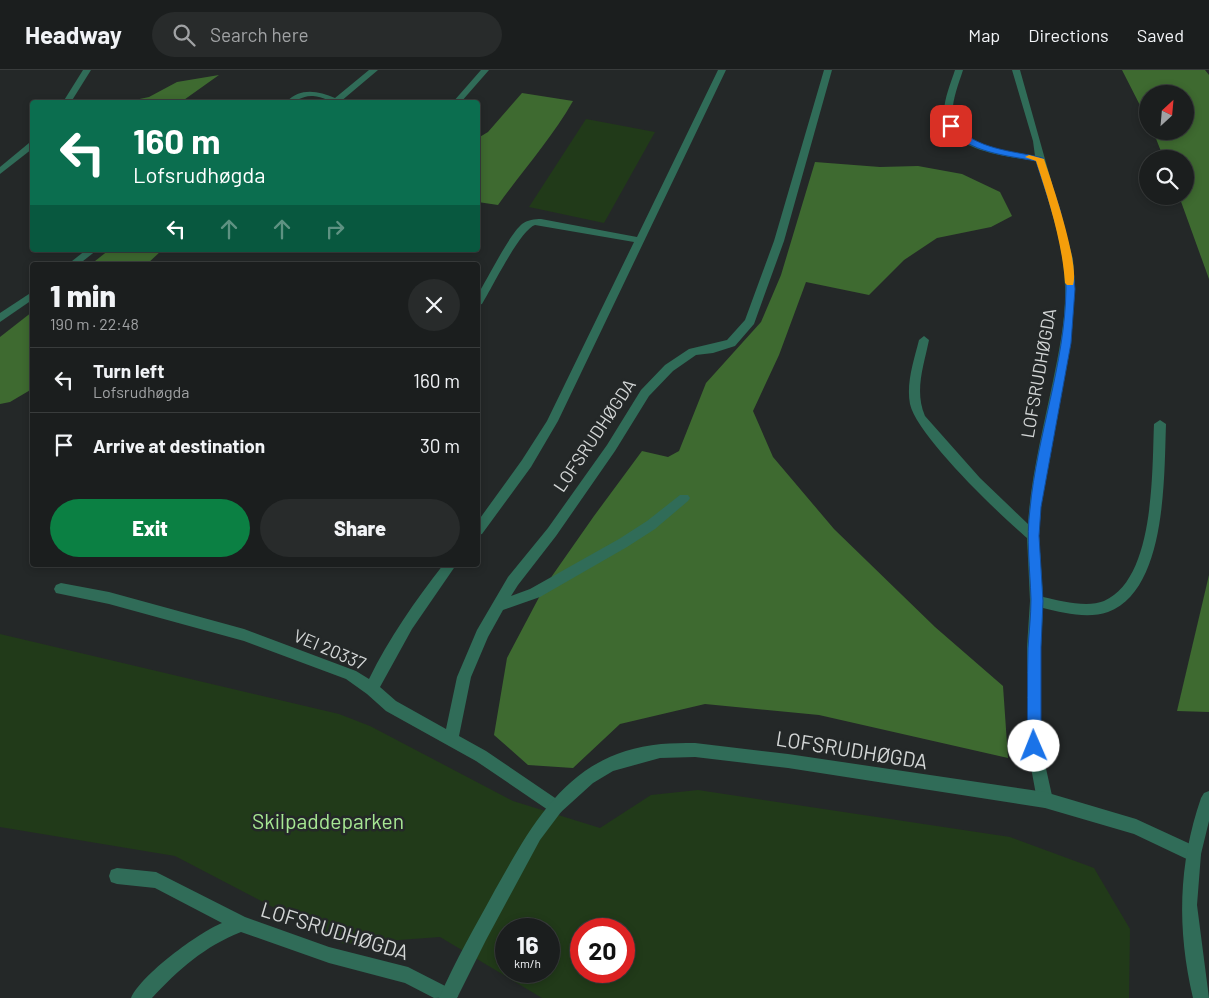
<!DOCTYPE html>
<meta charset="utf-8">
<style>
body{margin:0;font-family:Barlow,sans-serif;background:#282b2b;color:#f1f3f6;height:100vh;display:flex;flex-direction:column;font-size:19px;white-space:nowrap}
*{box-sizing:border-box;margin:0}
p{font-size:16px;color:#a0a2a4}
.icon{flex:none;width:28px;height:28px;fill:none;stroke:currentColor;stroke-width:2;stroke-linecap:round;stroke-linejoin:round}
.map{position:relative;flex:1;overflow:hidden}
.panel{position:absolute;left:30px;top:192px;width:450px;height:305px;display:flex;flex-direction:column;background:#1b1e1e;border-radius:5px;box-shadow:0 2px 8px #0003,0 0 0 1px #393c3c}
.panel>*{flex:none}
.guide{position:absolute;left:30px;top:30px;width:450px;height:152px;border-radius:5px;box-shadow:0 2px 8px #0003,0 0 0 1px #393c3c;background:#0b6e4f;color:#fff;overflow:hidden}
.needle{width:32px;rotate:26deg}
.tools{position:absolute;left:1139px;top:15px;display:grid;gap:10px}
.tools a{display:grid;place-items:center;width:55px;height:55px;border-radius:50%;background:#1b1e1e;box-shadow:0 2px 8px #0003,0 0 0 1px #393c3c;font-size:25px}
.speed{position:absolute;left:495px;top:848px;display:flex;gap:10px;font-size:25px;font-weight:700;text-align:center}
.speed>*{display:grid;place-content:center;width:65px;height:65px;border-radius:50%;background:#1b1e1e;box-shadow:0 2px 8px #0003,0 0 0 1px #393c3c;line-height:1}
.speed small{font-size:12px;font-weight:400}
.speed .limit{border:8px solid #d22;background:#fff;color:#111}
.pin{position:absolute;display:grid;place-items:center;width:42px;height:42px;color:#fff;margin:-21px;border-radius:10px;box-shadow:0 2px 8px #0006}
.me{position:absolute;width:55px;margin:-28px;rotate:359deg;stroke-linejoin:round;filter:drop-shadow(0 0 4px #0008)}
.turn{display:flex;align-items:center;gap:18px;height:105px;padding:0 20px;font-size:22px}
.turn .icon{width:65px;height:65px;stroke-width:2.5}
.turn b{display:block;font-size:35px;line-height:42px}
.lanes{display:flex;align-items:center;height:48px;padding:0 20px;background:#0003;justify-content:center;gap:25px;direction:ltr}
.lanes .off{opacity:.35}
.round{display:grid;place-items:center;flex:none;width:52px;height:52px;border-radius:26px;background:#282b2b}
.head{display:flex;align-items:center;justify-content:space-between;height:85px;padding:0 20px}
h1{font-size:30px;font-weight:800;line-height:38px}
.action{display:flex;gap:10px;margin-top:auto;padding:10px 20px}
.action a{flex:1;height:58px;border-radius:30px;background:#0b8043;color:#fff;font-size:20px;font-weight:800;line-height:58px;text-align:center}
.action a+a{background:#282b2b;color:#f1f3f6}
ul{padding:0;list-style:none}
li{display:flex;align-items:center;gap:15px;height:65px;padding:0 20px;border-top:1px solid #393c3c}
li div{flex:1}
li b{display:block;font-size:19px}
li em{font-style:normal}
header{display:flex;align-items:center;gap:30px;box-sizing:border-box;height:70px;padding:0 25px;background:#1b1e1e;border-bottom:1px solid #393c3c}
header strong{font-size:24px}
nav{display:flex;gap:28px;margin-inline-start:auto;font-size:18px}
.search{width:350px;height:45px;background:#282b2b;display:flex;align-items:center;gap:12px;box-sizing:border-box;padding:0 18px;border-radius:28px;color:#a0a2a4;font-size:19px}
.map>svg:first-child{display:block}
.green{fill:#213a19;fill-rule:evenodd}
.forest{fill:#3e6a30}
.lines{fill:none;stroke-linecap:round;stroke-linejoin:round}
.service{fill:#306c58;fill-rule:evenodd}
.minor{fill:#306c58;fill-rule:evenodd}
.tertiary{fill:#306c58;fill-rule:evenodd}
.route{fill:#1a73e8;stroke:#114b97}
.slow{fill:#f59e0b}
.labels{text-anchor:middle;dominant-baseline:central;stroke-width:5;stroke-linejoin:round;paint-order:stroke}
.street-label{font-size:18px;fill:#d3d6d6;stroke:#242828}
.near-street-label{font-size:21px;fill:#d3d6d6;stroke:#242828}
.near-park-label{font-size:21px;fill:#a7e793;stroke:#242828}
</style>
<header>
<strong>Headway</strong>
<div class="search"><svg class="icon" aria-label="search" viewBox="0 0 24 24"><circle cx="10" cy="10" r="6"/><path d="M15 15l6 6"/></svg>Search here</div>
<nav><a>Map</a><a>Directions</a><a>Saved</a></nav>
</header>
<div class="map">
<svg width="1209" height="928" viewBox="0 0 1209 928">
<rect width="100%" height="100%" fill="#242828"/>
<g class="green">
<polygon points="586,49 655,62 604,153 529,137"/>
<path d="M0 564 339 644 370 656 513 731 600 758 651 725 698 720 1010 767 1094 798 1130 859 1129 928H542L440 867 344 874 175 786 0 757ZM506 859H549V901H506ZM581 859H624V901H581Z"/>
</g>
<g class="forest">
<polygon points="1122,0 1205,0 1209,5 1209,209 1179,126 1185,126 1185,89 1164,89 1153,61 1185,61 1185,24 1148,24 1147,49"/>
<polygon points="219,5 181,32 125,32 149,27 177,12"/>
<path d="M522 23 573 31C552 68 523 100 498 135L478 132V68L488 62Z"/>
<polygon points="815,92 880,97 918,96 962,104 1000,122 1012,146 991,157 937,168 904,190 869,225 806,212 779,285 753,341 773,387 834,459 935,557 1003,616 1008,688 819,645 705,634 620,654 573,698 528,695 494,665 507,588 545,516 594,446 642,381 668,387 679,381 706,313 761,252 781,205"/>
<polygon points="109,180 162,180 146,195 90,195"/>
<polygon points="32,242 32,319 10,332 0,334 0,267"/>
<polygon points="1209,505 1209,642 1177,641"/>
</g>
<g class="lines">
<g class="service">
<polygon points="83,0 91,0 71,32 63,32"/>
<path d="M369 0H378L340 32C330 32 323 27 313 26 302 25 296 33 286 32 301 17 318 21 335 28Z"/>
<polygon points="481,0 489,0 461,32 453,32"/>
<path d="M718 0H726L558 351 531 397 482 464 478 465V451L522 390 547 351 634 172 535 155C520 160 492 218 482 234L478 235V224C488 208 509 165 522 154 527 150 535 149 541 149L637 167Z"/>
<path d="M824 0H832L784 171 754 254 735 276 713 283 696 285 673 301 649 326 615 381 556 466 518 515 511 526 530 519 619 469 647 451 680 425H688L690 428 688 431 655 459 627 477 540 527 503 540 488 567 471 607 459 666 486 681 561 732 564 737 561 742 556 745 551 742 476 691 386 641 367 624 346 609 244 571 109 534 56 523 54 519 56 515 61 513 109 522 244 559 356 601 369 609C389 568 415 531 443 495H456L412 559 380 617 396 631 446 659 457 607 477 560 508 507 548 458 607 375 641 320 665 295 689 279 727 270 745 250 774 171Z"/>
<path d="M955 0H963C958 16 949 37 954 53 963 77 1014 82 1035 86L1033 71 1012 0H1020L1073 189 1075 219 1071 273 1041 437 1039 466 1043 527C1061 531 1087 538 1104 531 1155 509 1152 401 1154 354L1160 350 1166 354C1164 406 1167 520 1108 542 1088 549 1063 543 1043 538L1041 577V676L1053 730 1050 735 1045 738 1040 735 1037 730 1027 676V577L1030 531 1027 468C1000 445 917 366 910 334 906 313 914 290 919 270L924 266 929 270C924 295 914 321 925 346L980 408 1028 454C1031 406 1043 359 1053 311 1059 281 1066 249 1065 217 1064 174 1049 132 1036 91 1011 87 956 82 946 53 940 37 950 16 955 0Z"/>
<polygon points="29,73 32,73 32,79 0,104 0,97"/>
<polygon points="86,180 97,180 78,195 67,195"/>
<polygon points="32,222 32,230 0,252 0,243"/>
<path d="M117 798 156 802 245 847 329 877 408 897 455 921 458 927 434 928 405 913 329 893 241 862C205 876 178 900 152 928H131C142 904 198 863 222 853L155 818 117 814 111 812 109 806 111 800Z"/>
</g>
<path class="minor" d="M695 673 788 684 1045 722 1136 749 1199 778 1201 784 1199 790 1193 792 1134 764 1045 738 788 698 695 687 660 688 613 701 593 713 561 742 540 770 486 870 457 928H439C455 891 476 855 495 820 535 749 570 683 661 674 672 673 684 673 695 673Z"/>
<path class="tertiary" d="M1209 721V751L1201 784 1197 835 1209 928H1193C1177 859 1178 795 1201 728L1204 723Z"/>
</g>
<path class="route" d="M948 54H954C977 80 1010 80 1043 88L1060 140 1072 189 1075 219 1071 273 1041 437 1039 466 1043 531 1041 577V676L1039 681 1034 683 1029 681 1027 676C1028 644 1027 611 1028 578 1029 562 1031 546 1031 529 1030 499 1026 469 1030 439 1037 365 1065 294 1066 219 1066 176 1049 132 1036 91 1004 85 971 83 948 58Z"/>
<path class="slow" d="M1029 85 1044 89C1052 113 1080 194 1073 215H1067L1065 213C1062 171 1049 131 1036 91L1025 87Z"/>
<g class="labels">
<g class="street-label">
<text transform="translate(1038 303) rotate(-80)">LOFSRUDHØGDA</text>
<text transform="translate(594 365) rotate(-56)">LOFSRUDHØGDA</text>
<text transform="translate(330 579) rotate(23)">VEI 20337</text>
</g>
<g class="near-street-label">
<text transform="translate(852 679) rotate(9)">LOFSRUDHØGDA</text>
<text transform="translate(335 860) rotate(17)">LOFSRUDHØGDA</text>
</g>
<g class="near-park-label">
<text x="328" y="750">Skilpaddeparken</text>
</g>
</g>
</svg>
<div class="tools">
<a><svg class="needle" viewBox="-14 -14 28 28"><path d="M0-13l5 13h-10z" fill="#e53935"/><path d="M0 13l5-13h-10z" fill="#a0a2a4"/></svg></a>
<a><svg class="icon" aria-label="search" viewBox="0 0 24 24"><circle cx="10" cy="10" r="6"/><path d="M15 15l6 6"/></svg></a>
</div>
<div class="speed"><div>16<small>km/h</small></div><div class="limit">20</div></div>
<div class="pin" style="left:951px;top:56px;background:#d93025"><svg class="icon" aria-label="arrive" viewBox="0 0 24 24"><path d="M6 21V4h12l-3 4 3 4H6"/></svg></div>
<svg class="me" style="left:1034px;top:676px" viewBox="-20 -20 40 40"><circle r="19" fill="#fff"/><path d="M0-13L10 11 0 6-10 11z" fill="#1a73e8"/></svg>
<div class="guide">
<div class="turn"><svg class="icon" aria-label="left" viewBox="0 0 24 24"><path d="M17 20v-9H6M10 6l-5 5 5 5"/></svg><div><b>160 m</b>Lofsrudhøgda</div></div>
<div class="lanes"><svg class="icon" aria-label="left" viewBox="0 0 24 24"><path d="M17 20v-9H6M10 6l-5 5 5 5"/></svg><svg class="icon off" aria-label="ahead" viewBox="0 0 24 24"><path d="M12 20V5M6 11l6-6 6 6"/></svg><svg class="icon off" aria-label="ahead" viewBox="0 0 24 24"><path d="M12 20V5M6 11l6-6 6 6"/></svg><svg class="icon off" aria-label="right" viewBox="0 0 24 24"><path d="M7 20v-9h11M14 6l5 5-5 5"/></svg></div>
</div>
<section class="panel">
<div class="head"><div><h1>1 min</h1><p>190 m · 22:48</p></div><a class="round"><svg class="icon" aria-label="close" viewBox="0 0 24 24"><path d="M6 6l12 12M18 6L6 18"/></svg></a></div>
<ul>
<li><svg class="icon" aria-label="left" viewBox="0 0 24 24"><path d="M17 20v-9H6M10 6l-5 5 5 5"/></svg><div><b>Turn left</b><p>Lofsrudhøgda</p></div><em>160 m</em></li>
<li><svg class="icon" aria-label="arrive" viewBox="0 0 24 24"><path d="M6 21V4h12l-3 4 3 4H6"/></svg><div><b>Arrive at destination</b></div><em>30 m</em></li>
</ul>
<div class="action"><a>Exit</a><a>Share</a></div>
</section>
</div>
